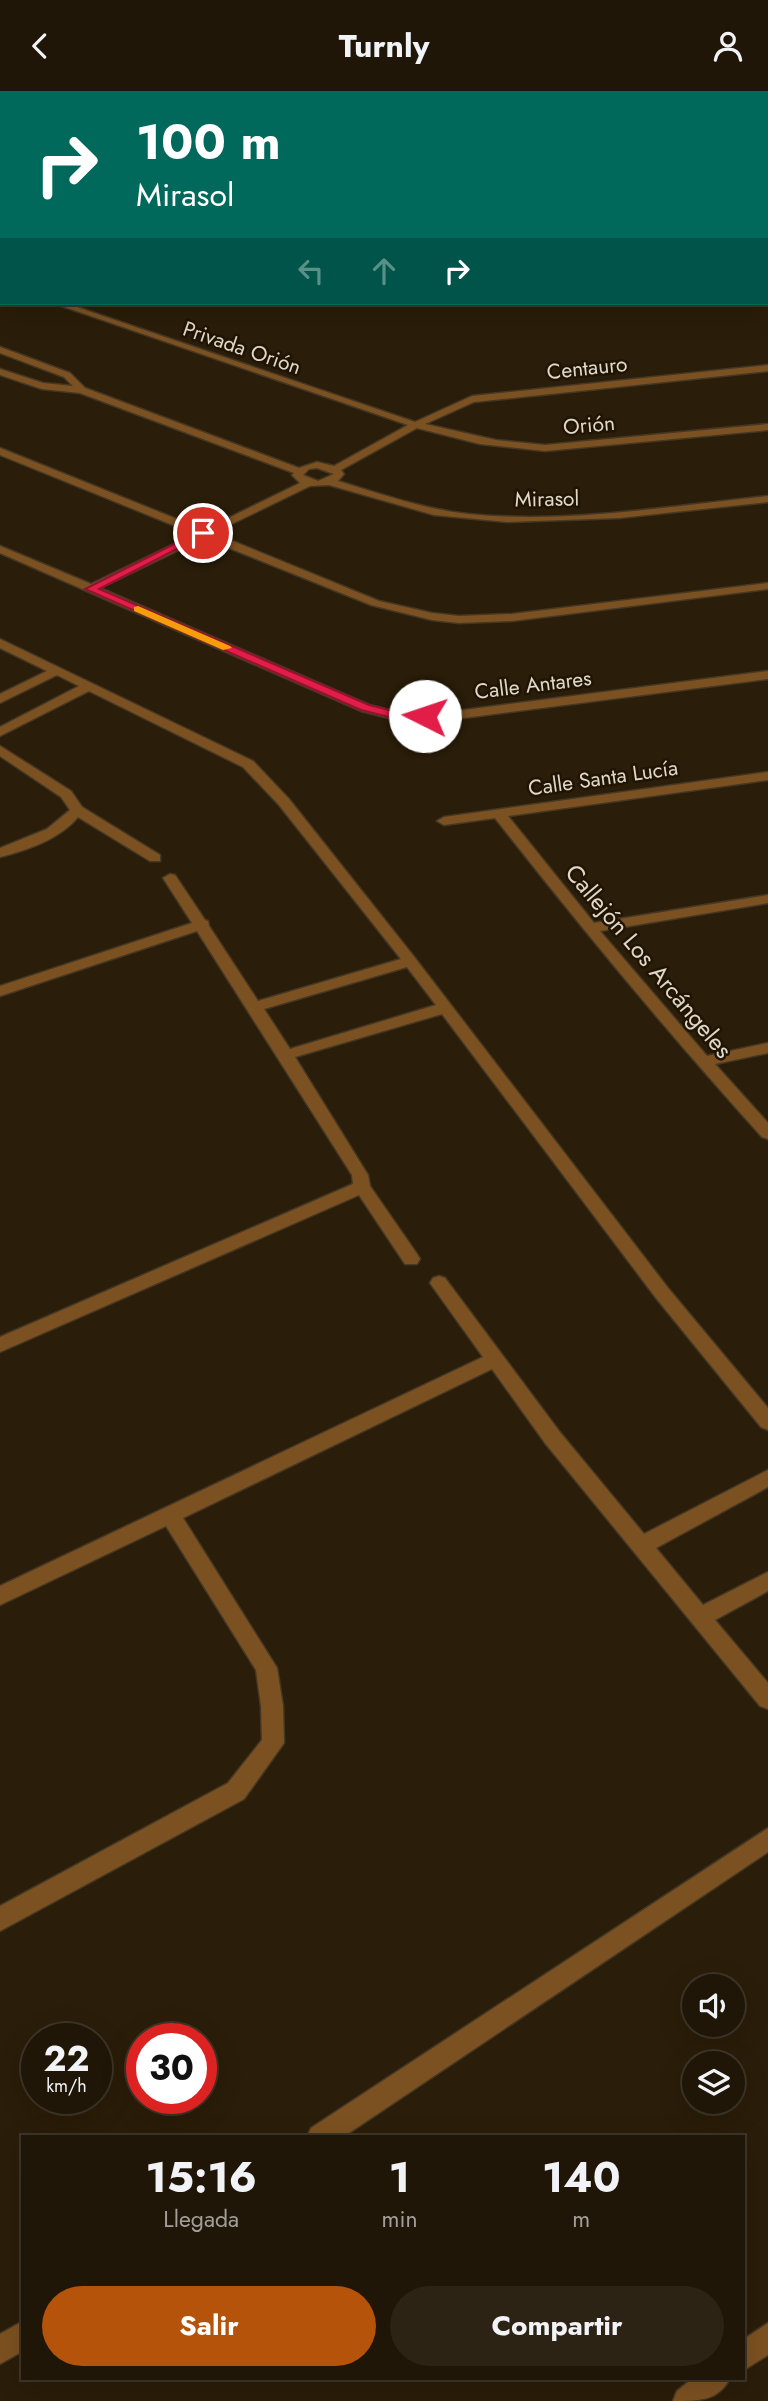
<!DOCTYPE html>
<html lang="es">
<meta charset="utf-8">
<style>
body{margin:0;font-family:Jost,sans-serif;background:#2d2315;color:#f1f3f6;height:100vh;display:flex;flex-direction:column;font-size:26px;white-space:nowrap}
*{box-sizing:border-box;margin:0}
p{font-size:23px;color:#a29f9b}
.icon{flex:none;width:38px;height:38px;fill:none;stroke:currentColor;stroke-width:2;stroke-linecap:round;stroke-linejoin:round}
.map{position:relative;flex:1;overflow:hidden}
.drawer{position:absolute;left:21px;top:2044px;width:724px;height:245px;display:flex;flex-direction:column;background:#201607;border-radius:0px;box-shadow:0 7px 28px #0002,0 0 0 2px #3d3528}
.drawer>*{flex:none}
.banner{position:absolute;left:0px;top:0px;width:768px;height:214px;box-shadow:0 7px 28px #0002,0 0 0 2px #3d3528;background:#00695c;color:#fff;overflow:hidden}
.fabs{position:absolute;left:682px;top:1883px;display:grid;gap:14px}
.fabs a{display:grid;place-items:center;width:63px;height:63px;border-radius:50%;background:#201607;box-shadow:0 7px 28px #0002,0 0 0 2px #3d3528;font-size:35px}
.speed{position:absolute;left:21px;top:1932px;display:flex;gap:14px;font-size:35px;font-weight:700;text-align:center}
.speed>*{display:grid;place-content:center;width:91px;height:91px;border-radius:50%;background:#201607;box-shadow:0 7px 28px #0002,0 0 0 2px #3d3528;line-height:1}
.speed small{font-size:18px;font-weight:400}
.speed .limit{border:10px solid #d22;background:#fff;color:#111}
.pin{position:absolute;display:grid;place-items:center;width:60px;height:60px;color:#fff;margin:-30px;border:4px solid #fff;border-radius:50%;box-shadow:0 2px 7px #0007}
.me{position:absolute;width:77px;margin:-38px;rotate:274deg;stroke-linejoin:round;filter:drop-shadow(0 0 5px #0008)}
.turn{display:flex;align-items:center;gap:24px;height:147px;padding:0 21px;font-size:32px}
.turn .icon{width:91px;height:91px;stroke-width:2.5}
.turn b{display:block;font-size:49px;line-height:60px}
.lanes{display:flex;align-items:center;height:66px;padding:0 21px;background:#0003;justify-content:center;gap:35px;direction:ltr}
.lanes .off{opacity:.35}
.eta{display:flex;justify-content:space-evenly;align-items:center;height:119px;text-align:center}
.eta b{font-size:42px;font-weight:700;line-height:49px}
.button{display:flex;gap:14px;margin-top:auto;padding:14px 21px}
.button a{flex:1;height:80px;border-radius:42px;background:#b45309;color:#fff;font-size:28px;font-weight:700;line-height:80px;text-align:center}
.button a+a{background:#2d2315;color:#f1f3f6}
header{display:flex;justify-content:space-between;align-items:center;height:91px;padding:0 21px;background:#201607;font-size:32px;font-weight:700}
.map>svg:first-child{display:block}
.lines{fill:none;stroke-linecap:round;stroke-linejoin:round}
.minor-tunnel{stroke:#453926;stroke-width:8;stroke-dasharray:8 3.5;stroke-linecap:butt}
.minor-casing{stroke:#443724;stroke-width:3}
.major-casing{stroke:#443724;stroke-width:3}
.path{stroke:#847969;stroke-width:2;stroke-dasharray:1 2.5;stroke-linecap:butt}
.minor{fill:#7c5121;fill-rule:evenodd}
.major{fill:#cd8633;fill-rule:evenodd}
.route{fill:#e11d48;stroke:#92132f;stroke-width:2}
.slow{fill:#f59e0b}
.labels{text-anchor:middle;dominant-baseline:central;stroke-width:5;stroke-linejoin:round;paint-order:stroke}
.far-street-label{font-size:21px;fill:#e1d8cc;stroke:#201402}
.street-label{font-size:24px;fill:#e1d8cc;stroke:#201402}
</style>
<header><svg class="icon" aria-label="back" viewBox="0 0 24 24"><path d="M15 5l-7 7 7 7"/></svg>Turnly<svg class="icon" aria-label="person" viewBox="0 0 24 24"><circle cx="12" cy="8" r="4"/><path d="M4 21q1-7 8-7t8 7"/></svg></header>
<div class="map">
<svg width="768" height="2310" viewBox="0 0 768 2310">
<rect width="100%" height="100%" fill="#2a1d09"/>
<g class="lines">
<polyline class="minor-tunnel" points="689,0 695,2"/>
<g class="minor-casing">
<g id="minor">
<polygon points="209,0 218,0 207,2"/>
<polygon points="326,0 338,2 328,2"/>
<polygon points="395,0 404,0 393,2"/>
<polygon points="417,0 429,2 419,2"/>
<path d="M53 212H65L415 331 472 305 768 274V280L474 311 425 333 496 349 545 354 768 333V339L545 360 480 353 417 337 341 379 344 383 338 390C381 403 423 418 468 423 568 433 669 415 768 405V411L619 427 507 431 434 424 329 394 310 395 213 442 379 510 432 522 459 525 512 523 768 492V498L512 530 459 532 432 529 371 514 204 447 100 497 369 614 393 620H456L768 580V588L456 628H393L361 620 0 462V455L91 493 195 443 0 364V357L204 439 300 392 292 384 294 382 80 302 42 298 0 284V278L43 292 73 295 64 286 0 262V256L70 282 85 297 299 377 317 371 334 375 408 334ZM317 377 334 383 318 390 303 384 309 378Z"/>
<path d="M0 548 253 670 289 708 415 867 668 1197 768 1317V1339L761 1336 656 1207 442 923 295 966 368 1084 370 1095 417 1163 420 1168 417 1173H405L359 1104 0 1261V1246L353 1093 352 1084 197 840 0 905V895L192 832 163 787 170 783 175 784 205 829 208 830 209 835 258 910 401 868 279 714 243 676 89 600 0 645V636L79 595 57 584 0 612V603L47 580 0 557ZM407 876 436 914 290 958 264 918Z"/>
<path d="M0 655 71 700 82 716 160 764V770H150L78 726C60 748 28 759 0 766V757L47 738 70 719 61 706 0 665Z"/>
<path d="M768 681V689L508 725 594 832 768 804V812L600 840 707 965 768 952V962L715 973 768 1032V1048L762 1046C669 943 581 837 495 727L444 734 437 730 444 726Z"/>
<polygon points="439,1185 445,1187 559,1340 644,1443 768,1379 768,1396 656,1457 703,1514 768,1481 768,1500 715,1529 768,1592 768,1618 760,1615 545,1352 492,1278 183,1427 277,1577 283,1615 284,1652 244,1708 0,1840 0,1815 228,1692 262,1649 261,1615 256,1579 166,1435 0,1514 0,1495 483,1266 430,1192 433,1187"/>
<polygon points="768,1737 768,1761 343,2046 307,2046 311,2037"/>
<polygon points="23,2230 23,2260 0,2273 0,2243"/>
<polygon points="768,2232 768,2264 744,2279 744,2248"/>
<path d="M693 2287H730C719 2310 698 2310 673 2310L677 2300Z"/>
</g>
</g>
<g class="major-casing">
<g id="major">
<polygon points="565,0 574,0 563,2"/>
<polygon points="592,0 599,0 600,2 593,2"/>
<rect x="766" y="37" width="2" height="4"/>
<rect x="766" y="50" width="2" height="5"/>
<polygon points="0,200 2,200 0,206"/>
</g>
</g>
<polyline class="path" points="762,0 768,1"/>
<use href="#minor" class="minor"/>
<use href="#major" class="major"/>
</g>
<polygon class="route" points="200,440 208,442 99,498 369,614 393,620 425,622 429,623 429,628 393,627 361,619 85,498"/>
<polygon class="slow" points="138,515 230,555 232,557 223,559 134,520 134,516"/>
<g class="labels">
<g class="far-street-label">
<text transform="translate(242 257) rotate(19)">Privada Orión</text>
<text transform="translate(587 277) rotate(-6)">Centauro</text>
<text transform="translate(589 334) rotate(-5)">Orión</text>
<text transform="translate(547 408) rotate(-1)">Mirasol</text>
<text transform="translate(533 594) rotate(-7)">Calle Antares</text>
<text transform="translate(603 687) rotate(-8)">Calle Santa Lucía</text>
</g>
<g class="street-label">
<text transform="translate(649 870) rotate(50)">Callejón Los Arcángeles</text>
</g>
</g>
</svg>
<div class="fabs">
<a><svg class="icon" aria-label="sound" viewBox="0 0 24 24"><path d="M4 9h4l5-4v14l-5-4H4zM17 9q2 3 0 6"/></svg></a>
<a><svg class="icon" aria-label="layers" viewBox="0 0 24 24"><path d="M12 4l9 5-9 5-9-5zM3 14l9 5 9-5"/></svg></a>
</div>
<div class="speed"><div>22<small>km/h</small></div><div class="limit">30</div></div>
<div class="pin" style="left:203px;top:442px;background:#d93025"><svg class="icon" aria-label="arrive" viewBox="0 0 24 24"><path d="M6 21V4h12l-3 4 3 4H6"/></svg></div>
<svg class="me" style="left:425px;top:625px" viewBox="-20 -20 40 40"><circle r="19" fill="#fff"/><path d="M0-13L10 11 0 6-10 11z" fill="#e11d48"/></svg>
<div class="banner">
<div class="turn"><svg class="icon" aria-label="right" viewBox="0 0 24 24"><path d="M7 20v-9h11M14 6l5 5-5 5"/></svg><div><b>100 m</b>Mirasol</div></div>
<div class="lanes"><svg class="icon off" aria-label="left" viewBox="0 0 24 24"><path d="M17 20v-9H6M10 6l-5 5 5 5"/></svg><svg class="icon off" aria-label="ahead" viewBox="0 0 24 24"><path d="M12 20V5M6 11l6-6 6 6"/></svg><svg class="icon" aria-label="right" viewBox="0 0 24 24"><path d="M7 20v-9h11M14 6l5 5-5 5"/></svg></div>
</div>
<section class="drawer">
<div class="eta">
<div><b>15:16</b><p>Llegada</p></div>
<div><b>1</b><p>min</p></div>
<div><b>140</b><p>m</p></div>
</div>
<div class="button"><a>Salir</a><a>Compartir</a></div>
</section>
</div>
